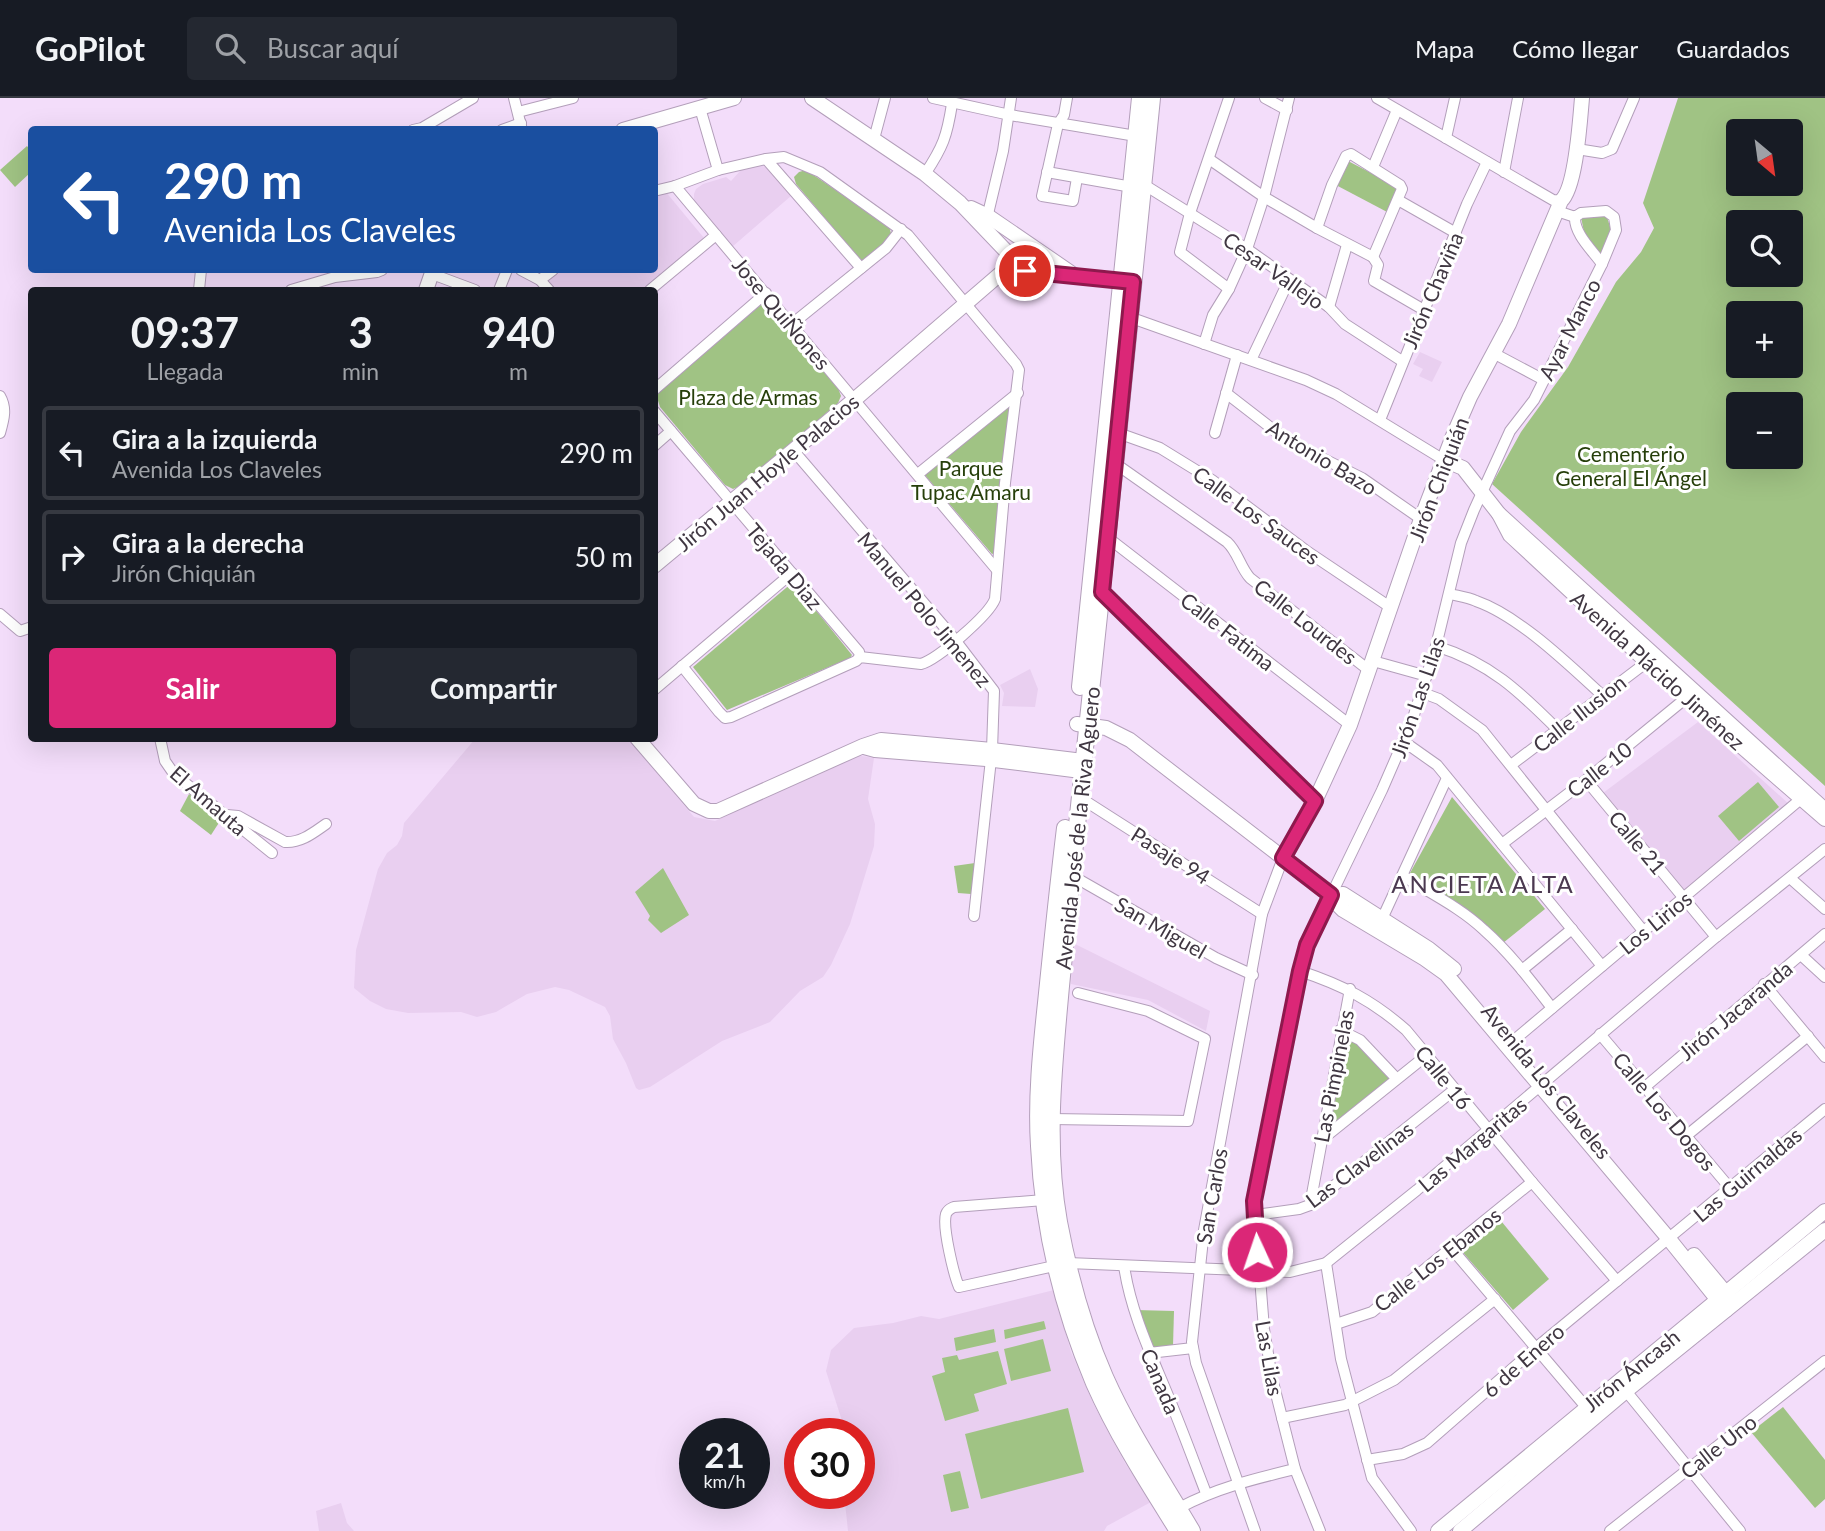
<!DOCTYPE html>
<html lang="es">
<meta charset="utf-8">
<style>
body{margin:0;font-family:Lato,sans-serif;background:#242831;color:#f1f3f6;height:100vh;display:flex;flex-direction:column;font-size:26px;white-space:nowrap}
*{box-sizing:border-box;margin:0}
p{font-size:23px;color:#9ea1a6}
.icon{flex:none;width:38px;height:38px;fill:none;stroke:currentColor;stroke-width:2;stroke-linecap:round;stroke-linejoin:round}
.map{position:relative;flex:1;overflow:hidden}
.details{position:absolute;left:28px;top:189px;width:630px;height:455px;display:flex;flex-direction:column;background:#171b24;border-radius:7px;box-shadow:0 7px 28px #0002}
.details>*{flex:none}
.guide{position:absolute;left:28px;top:28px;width:630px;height:147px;border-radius:7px;box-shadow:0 7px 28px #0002;background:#1a4fa0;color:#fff;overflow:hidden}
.needle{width:46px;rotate:151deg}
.buttons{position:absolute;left:1726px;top:21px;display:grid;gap:14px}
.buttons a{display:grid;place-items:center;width:77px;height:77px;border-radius:7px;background:#171b24;box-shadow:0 7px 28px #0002;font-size:35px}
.speed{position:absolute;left:679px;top:1320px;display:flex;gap:14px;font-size:35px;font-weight:700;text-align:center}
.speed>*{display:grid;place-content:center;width:91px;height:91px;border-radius:50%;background:#171b24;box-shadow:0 7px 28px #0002;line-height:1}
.speed small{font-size:18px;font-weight:400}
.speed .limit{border:10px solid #d22;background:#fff;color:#111}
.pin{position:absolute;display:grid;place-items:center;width:60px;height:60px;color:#fff;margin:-30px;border:4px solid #fff;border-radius:50%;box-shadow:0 2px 7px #0007}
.me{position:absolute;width:77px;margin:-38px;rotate:357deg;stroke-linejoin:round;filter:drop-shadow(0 0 5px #0008)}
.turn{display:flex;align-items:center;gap:24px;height:147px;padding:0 21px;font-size:32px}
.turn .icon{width:91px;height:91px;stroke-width:2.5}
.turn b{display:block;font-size:49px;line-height:60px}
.eta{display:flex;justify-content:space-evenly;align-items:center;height:119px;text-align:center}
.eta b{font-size:42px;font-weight:700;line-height:49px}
.primary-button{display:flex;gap:14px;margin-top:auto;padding:14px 21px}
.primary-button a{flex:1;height:80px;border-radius:7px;background:#db2777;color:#fff;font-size:28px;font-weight:700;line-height:80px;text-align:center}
.primary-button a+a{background:#242831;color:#f1f3f6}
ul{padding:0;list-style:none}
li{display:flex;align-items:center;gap:21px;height:94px;margin:0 14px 10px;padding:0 7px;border:4px solid #363941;border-radius:7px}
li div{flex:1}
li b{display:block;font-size:26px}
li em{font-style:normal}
header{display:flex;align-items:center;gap:42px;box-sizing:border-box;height:98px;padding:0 35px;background:#171b24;border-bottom:2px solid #363941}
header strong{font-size:33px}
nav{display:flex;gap:38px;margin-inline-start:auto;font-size:24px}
.search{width:490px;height:63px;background:#242831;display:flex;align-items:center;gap:18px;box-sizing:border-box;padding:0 24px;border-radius:7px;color:#9ea1a6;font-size:26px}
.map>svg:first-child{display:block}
.built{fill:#e9cff0}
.green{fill:#a0c384;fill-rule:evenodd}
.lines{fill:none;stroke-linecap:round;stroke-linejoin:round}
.street-casing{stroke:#b39fba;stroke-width:12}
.secondary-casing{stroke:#b39fba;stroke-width:16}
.primary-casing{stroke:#b39fba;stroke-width:18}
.street{stroke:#fff;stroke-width:10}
.secondary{stroke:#fff;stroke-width:14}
.primary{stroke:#fff;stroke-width:16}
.route-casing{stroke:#8e194d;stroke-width:18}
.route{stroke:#db2777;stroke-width:12}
.labels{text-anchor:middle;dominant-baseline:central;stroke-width:6;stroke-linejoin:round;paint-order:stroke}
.street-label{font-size:21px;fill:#403742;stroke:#fff}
.park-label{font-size:21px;fill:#263f0a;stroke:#fff}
.quarter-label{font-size:24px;letter-spacing:2px;fill:#4b3950;stroke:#fff}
</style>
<header>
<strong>GoPilot</strong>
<div class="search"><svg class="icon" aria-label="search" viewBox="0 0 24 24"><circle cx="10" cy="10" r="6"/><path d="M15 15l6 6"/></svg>Buscar aquí</div>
<nav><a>Mapa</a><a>Cómo llegar</a><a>Guardados</a></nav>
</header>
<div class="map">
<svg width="1825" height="1433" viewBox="0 0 1825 1433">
<rect width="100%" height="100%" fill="#f3ddfa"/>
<g class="built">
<polygon points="758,67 767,69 791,98 732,149 694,103 694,96 696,91 703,86 726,79 731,83 741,72"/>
<polygon points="665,93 704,140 642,192 555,192 547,183 560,172 654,172 655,96"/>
<polygon points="1420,254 1442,264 1432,284 1419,278 1423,271 1413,266"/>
<polygon points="1030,571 1038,591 1035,609 1002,608 1004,595 1000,587"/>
<polygon points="1698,624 1789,706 1681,795 1603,695"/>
<polygon points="475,641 628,641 694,719 715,723 856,657 874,660 868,701 875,726 874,748 850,826 831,867 823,879 800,893 770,924 722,943 650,989 639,992 636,990 626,965 613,941 610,918 605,909 569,892 555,889 527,896 496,914 477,919 461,914 408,915 386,911 370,903 354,890 356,852 378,771 387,755 397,747 402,738 404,725"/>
<polygon points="1073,845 1210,913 1206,933 1148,902 1071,886"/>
<polygon points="1054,1192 1071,1254 1094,1307 1125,1365 1151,1404 1107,1428 1104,1433 848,1433 844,1395 859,1395 859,1335 843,1335 844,1329 826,1273 831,1252 854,1230 893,1225 921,1218 939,1221"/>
<polygon points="341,1405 347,1425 354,1433 319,1433 316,1413"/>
</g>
<g class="green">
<path d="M1678 0H1825V688L1492 386 1521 334 1568 269 1616 184 1641 154 1654 130 1643 105ZM1738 33H1790V86H1738ZM1738 124H1790V177H1738ZM1738 215H1790V268H1738ZM1738 306H1790V359H1738Z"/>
<polygon points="27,48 31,53 31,74 15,89 0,72"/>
<polygon points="1348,63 1398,89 1389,115 1334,86"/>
<polygon points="806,72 889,128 892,139 863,165 796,86 794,79 799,74"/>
<polygon points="1581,119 1607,119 1611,132 1601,157 1584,134"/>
<polygon points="763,205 769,207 838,290 841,298 838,305 742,387 733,391 725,387 660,309 656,296"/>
<polygon points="1006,308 1011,312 995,455 992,456 924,376"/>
<polygon points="793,484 852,557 850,560 727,612 693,569"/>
<polygon points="1758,684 1779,709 1739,743 1718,718"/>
<polygon points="189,696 222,720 211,737 180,713"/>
<polygon points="1452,699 1545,811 1503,845 1477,821 1410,775"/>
<polygon points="975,765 971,796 958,795 954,768"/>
<polygon points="663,770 689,817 661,835 648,822 650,818 635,794"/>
<polygon points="1345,939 1360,948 1391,982 1327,1031"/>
<polygon points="1497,1118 1549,1181 1513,1212 1459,1150"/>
<polygon points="1135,1212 1174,1213 1173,1248 1152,1250"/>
<polygon points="1044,1223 1046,1231 1005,1241 1004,1232"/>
<polygon points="994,1231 996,1244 956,1253 954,1240"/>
<polygon points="1043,1241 1051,1273 1011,1283 1004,1251"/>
<polygon points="998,1253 1007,1286 974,1296 979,1313 945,1323 932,1278 945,1274 942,1260 957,1257 959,1262"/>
<polygon points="1783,1309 1825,1362 1825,1401 1815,1410 1751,1334"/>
<polygon points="1068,1310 1084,1374 981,1401 965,1336"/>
<polygon points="960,1373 969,1410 951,1414 943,1377"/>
</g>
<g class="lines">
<g class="street-casing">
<g id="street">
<polyline points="514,0 522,32"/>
<polyline points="933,0 1010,17 1136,38"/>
<polyline points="1067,0 1064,17 1058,26 1042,98 1073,103 1077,80"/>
<polyline points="1265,0 1287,12"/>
<polyline points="1377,0 1553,102 1561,103"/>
<polyline points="700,10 718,72"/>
<polyline points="518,14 573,0"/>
<polyline points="413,32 422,30 473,0"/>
<polyline points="502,32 521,25"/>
<polyline points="1446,40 1455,0"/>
<polyline points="874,41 885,0"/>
<polyline points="1577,51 1602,55 1612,51 1634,0"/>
<polyline points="766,61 861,170"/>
<polyline points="1209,61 1264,99 1317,130 1373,159"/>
<polyline points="1373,69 1397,12"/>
<polyline points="1047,74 1132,89"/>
<polyline points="1504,74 1518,0"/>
<path d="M925 76C943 49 947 38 952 6"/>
<polyline points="1143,86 1247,151 1329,209 1345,226 1402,263"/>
<polyline points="675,88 997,472"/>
<path d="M654 93 675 88 718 72 766 61 784 59 820 74 908 137 1016 266 1019 272 1005 385 995 501C989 517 938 561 921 566L860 559 856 563 731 619 725 620 719 614 682 568"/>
<polyline points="1398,102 1456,135"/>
<path d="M1575 119C1574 136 1593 153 1602 166"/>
<polyline points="986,124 1003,53 1011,0"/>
<polyline points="1317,130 1332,87 1346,58 1351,56 1400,87 1402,91 1373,159"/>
<polyline points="1373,159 1378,167 1374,183 1424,212"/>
<polyline points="521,172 540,182 549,192"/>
<polyline points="432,176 475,192"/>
<polyline points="540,182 553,172"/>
<polyline points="1229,191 1180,154 1190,115 1229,0"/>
<polyline points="199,192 201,172"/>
<polyline points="291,192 335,179 377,174 382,172"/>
<polyline points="499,192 507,172"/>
<polyline points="650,192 716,137"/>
<polyline points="1329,209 1347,147"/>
<polyline points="1129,219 1306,282 1336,296 1444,362"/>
<polyline points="792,226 886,150 901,131"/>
<polyline points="1204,246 1213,217 1229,191 1247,151 1264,99 1289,0"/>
<polyline points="1495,256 1544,282"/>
<polyline points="1251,262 1289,182"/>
<polyline points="654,292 766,195"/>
<polyline points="1226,295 1288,343 1362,380 1421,421"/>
<path d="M0 298C7 310 4 321 0 335"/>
<polyline points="654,313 859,554 860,559"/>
<polyline points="1380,322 1467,106 1487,64"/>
<polyline points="1118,335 1160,350 1212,382 1308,454 1390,509"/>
<polyline points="1215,335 1237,257"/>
<polyline points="654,348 671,333"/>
<polyline points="793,352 952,538 994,593 992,652 974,818"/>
<path d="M1116 366 1227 444C1238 454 1240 469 1250 480L1370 573"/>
<polyline points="918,376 1018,295"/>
<polyline points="1107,439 1350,627"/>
<polyline points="1102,494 1315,703"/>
<path d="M1450 496C1458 498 1468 499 1476 503 1519 518 1568 566 1602 597"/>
<polyline points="0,516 20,533 32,529"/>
<path d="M1436 548C1490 565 1519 593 1558 632"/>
<polyline points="1373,563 1427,578"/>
<polyline points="654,592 792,475"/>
<polyline points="1423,595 1439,601 1482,632 1644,834"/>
<polyline points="160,640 165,663 174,676 272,755"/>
<polyline points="1403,643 1437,667 1602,868"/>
<polyline points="1511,667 1647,564"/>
<polyline points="1586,682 1716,839"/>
<polyline points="1079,699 1262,816"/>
<path d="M227 717 238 718 285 744C301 745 313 735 326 726"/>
<polyline points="1502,746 1586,682 1691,596"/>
<polyline points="1071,777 1216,860 1253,877"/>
<path d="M1403 778C1430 795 1461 810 1484 832 1510 855 1531 883 1552 910"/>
<polyline points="1790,780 1825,811"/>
<polyline points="1382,821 1447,680"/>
<polyline points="1801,857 1825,879"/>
<polyline points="1522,872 1572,831"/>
<path d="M1300 873C1342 887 1372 902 1406 932L1532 1084 1617 1183"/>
<polyline points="1764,886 1825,959"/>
<polyline points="1340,932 1360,942 1396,980"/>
<polyline points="1600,936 1730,1090"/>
<polyline points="1507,948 1802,700"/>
<polyline points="1645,989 1825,836"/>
<polyline points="1051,1021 1188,1023 1205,941 1148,913 1078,895"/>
<polyline points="1686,1038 1808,938"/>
<polyline points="1320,1043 1427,957"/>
<path d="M1044 1102 954 1109C950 1111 948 1111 946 1116 942 1129 954 1177 959 1189L1068 1165 1290 1174 1326 1165 1417 1092 1716 839 1825 751"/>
<polyline points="1310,1107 1350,891"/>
<polyline points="1255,1117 1299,1111 1310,1107 1454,992"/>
<polyline points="1452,1151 1586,1309"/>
<polyline points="1326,1165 1341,1261 1372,1380 1411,1433"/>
<path d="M1124 1168C1131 1215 1151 1256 1169 1300 1182 1331 1194 1364 1206 1395"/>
<polyline points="1336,1226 1372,1214 1532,1084"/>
<polyline points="1149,1255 1193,1250"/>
<polyline points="1626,1293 1740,1433"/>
<polyline points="1282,1320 1345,1307 1394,1282 1495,1201"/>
<polyline points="1367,1362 1403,1356 1427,1345 1537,1249 1825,1011"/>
<path d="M1179 1410C1216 1390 1254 1381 1295 1371"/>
<polyline points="1255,1433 1196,1265 1192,1244 1204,1132 1262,816 1283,760"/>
<polyline points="1320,1433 1295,1371 1272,1280 1264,1231 1254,1103 1300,873 1307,847 1382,692 1412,623 1436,548 1461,445 1474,412 1510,333 1534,302 1602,166 1616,132 1614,119 1606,113 1581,115 1575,119 1557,113"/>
<polyline points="1610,1433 1825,1263"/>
</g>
</g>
<g class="secondary-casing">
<g id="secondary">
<polyline points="812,0 925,76 960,105 1025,173"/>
<polyline points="623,32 734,0"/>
<polyline points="971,110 988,118 1074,177"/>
<polyline points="426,192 433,172"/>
<polyline points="1444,362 1463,370 1499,416"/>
<polyline points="654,468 854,302 1000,176 1025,173 1132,184"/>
<polyline points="1077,626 1106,630 1130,642 1331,797 1337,806 1343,812 1425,861 1446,876 1669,1141 1726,1212"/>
<polyline points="637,640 694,706 709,713 718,713 863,648 881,642 992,652 1083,663"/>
<polyline points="864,649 875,652 986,661 1081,673"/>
<polyline points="1825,712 1499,416 1510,437 1687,601 1825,721"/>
<path d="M1283 760 1315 703 1350 627 1421 421 1453 338 1470 299 1509 226 1561 103C1576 90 1580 22 1582 0"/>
<polyline points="1331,797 1343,796 1429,851 1454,871"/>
<polyline points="1694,1157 1734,1205"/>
<polyline points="1438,1433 1825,1113"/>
<polyline points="1460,1433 1626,1293 1825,1132"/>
</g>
</g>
<g class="primary-casing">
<g id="primary">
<path d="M1152 0C1131 210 1110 421 1087 631 1078 717 1069 802 1061 888 1054 966 1045 1046 1059 1124 1069 1177 1083 1229 1105 1279 1129 1333 1162 1382 1192 1433"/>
<polyline points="1080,589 1140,0"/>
<path d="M1065 730C1058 788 1052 846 1046 905 1041 952 1036 1001 1039 1048 1043 1129 1062 1210 1094 1285 1117 1337 1148 1385 1178 1433"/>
</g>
</g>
<use href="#street" class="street"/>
<use href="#secondary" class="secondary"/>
<use href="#primary" class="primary"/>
</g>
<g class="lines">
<g class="route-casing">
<polyline id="route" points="1025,173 1133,184 1102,494 1315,703 1283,760 1331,797 1307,847 1300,873 1254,1103 1257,1154"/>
</g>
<use href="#route" class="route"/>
</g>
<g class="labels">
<g class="street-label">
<text transform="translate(1274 172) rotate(35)">Cesar Vallejo</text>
<text transform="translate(1432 192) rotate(-67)">Jirón Chaviña</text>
<text transform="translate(782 215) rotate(50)">Jose QuiÑones</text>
<text transform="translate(1569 231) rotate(-63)">Ayar Manco</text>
<text transform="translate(1322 359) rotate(31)">Antonio Bazo</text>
<text transform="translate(767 374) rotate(-40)">Jirón Juan Hoyle Palacios</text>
<text transform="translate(1438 381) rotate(-69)">Jirón Chiquián</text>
<text transform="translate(1257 417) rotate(36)">Calle Los Sauces</text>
<text transform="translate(785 468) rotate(50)">Tejada Diaz</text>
<text transform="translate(925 511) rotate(50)">Manuel Polo Jimenez</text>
<text transform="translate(1306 523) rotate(38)">Calle Lourdes</text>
<text transform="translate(1228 533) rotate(38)">Calle Fatima</text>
<text transform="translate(1658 572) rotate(42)">Avenida Plácido Jiménez</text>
<text transform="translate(1417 599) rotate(-71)">Jirón Las Lilas</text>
<text transform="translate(1579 615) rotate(-38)">Calle Ilusion</text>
<text transform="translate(1599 671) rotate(-38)">Calle 10</text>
<text transform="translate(209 702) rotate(41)">El Amauta</text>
<text transform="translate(1077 730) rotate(-84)">Avenida José de la Riva Aguero</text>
<text transform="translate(1638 744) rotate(50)">Calle 21</text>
<text transform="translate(1171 757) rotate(32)">Pasaje 94</text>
<text transform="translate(1655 824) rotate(-39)">Los Lirios</text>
<text transform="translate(1161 829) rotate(30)">San Miguel</text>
<text transform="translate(1735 912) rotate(-40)">Jirón Jacaranda</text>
<text transform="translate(1333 978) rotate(-79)">Las Pimpinelas</text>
<text transform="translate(1444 979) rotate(51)">Calle 16</text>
<text transform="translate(1547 983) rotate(51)">Avenida Los Claveles</text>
<text transform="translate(1665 1013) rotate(50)">Calle Los Dogos</text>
<text transform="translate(1472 1046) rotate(-40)">Las Margaritas</text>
<text transform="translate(1359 1066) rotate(-37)">Las Clavelinas</text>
<text transform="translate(1747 1076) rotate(-40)">Las Guirnaldas</text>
<text transform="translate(1211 1098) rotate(-80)">San Carlos</text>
<text transform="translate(1437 1161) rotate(-38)">Calle Los Ebanos</text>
<text transform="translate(1270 1260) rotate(80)">Las Lilas</text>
<text transform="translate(1523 1262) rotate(-41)">6 de Enero</text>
<text transform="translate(1631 1272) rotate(-39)">Jirón Áncash</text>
<text transform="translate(1161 1283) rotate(67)">Canada</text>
<text transform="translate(1718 1348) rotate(-38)">Calle Uno</text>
</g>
<g class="park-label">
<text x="748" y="298">Plaza de Armas</text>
<text x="1631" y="355">Cementerio<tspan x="1631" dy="24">General El Ángel</tspan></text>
<text x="971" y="369">Parque<tspan x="971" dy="24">Tupac Amaru</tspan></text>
</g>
<g class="quarter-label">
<text x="1483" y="785">ANCIETA ALTA</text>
</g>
</g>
</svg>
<div class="buttons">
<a><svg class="needle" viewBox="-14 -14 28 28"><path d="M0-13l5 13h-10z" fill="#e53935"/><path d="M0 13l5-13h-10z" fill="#9ea1a6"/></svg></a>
<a><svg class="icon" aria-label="search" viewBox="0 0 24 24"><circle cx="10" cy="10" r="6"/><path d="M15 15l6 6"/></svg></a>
<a>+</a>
<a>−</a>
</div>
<div class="speed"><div>21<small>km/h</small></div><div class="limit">30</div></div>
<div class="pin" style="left:1025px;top:173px;background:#d93025"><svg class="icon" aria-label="arrive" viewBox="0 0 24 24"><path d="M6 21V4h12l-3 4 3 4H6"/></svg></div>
<svg class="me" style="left:1257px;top:1154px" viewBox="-20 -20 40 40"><circle r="17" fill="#db2777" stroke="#fff" stroke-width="3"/><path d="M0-11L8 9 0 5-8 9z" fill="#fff"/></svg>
<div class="guide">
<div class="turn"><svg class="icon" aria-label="left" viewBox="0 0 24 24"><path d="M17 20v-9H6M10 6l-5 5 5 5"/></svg><div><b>290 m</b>Avenida Los Claveles</div></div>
</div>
<section class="details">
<div class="eta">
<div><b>09:37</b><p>Llegada</p></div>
<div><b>3</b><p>min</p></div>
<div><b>940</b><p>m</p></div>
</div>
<ul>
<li><svg class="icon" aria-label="left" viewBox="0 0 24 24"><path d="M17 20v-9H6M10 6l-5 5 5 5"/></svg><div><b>Gira a la izquierda</b><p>Avenida Los Claveles</p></div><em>290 m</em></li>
<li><svg class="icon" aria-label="right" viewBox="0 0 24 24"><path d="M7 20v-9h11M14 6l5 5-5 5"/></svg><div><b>Gira a la derecha</b><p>Jirón Chiquián</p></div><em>50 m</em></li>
</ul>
<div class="primary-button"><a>Salir</a><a>Compartir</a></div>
</section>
</div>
